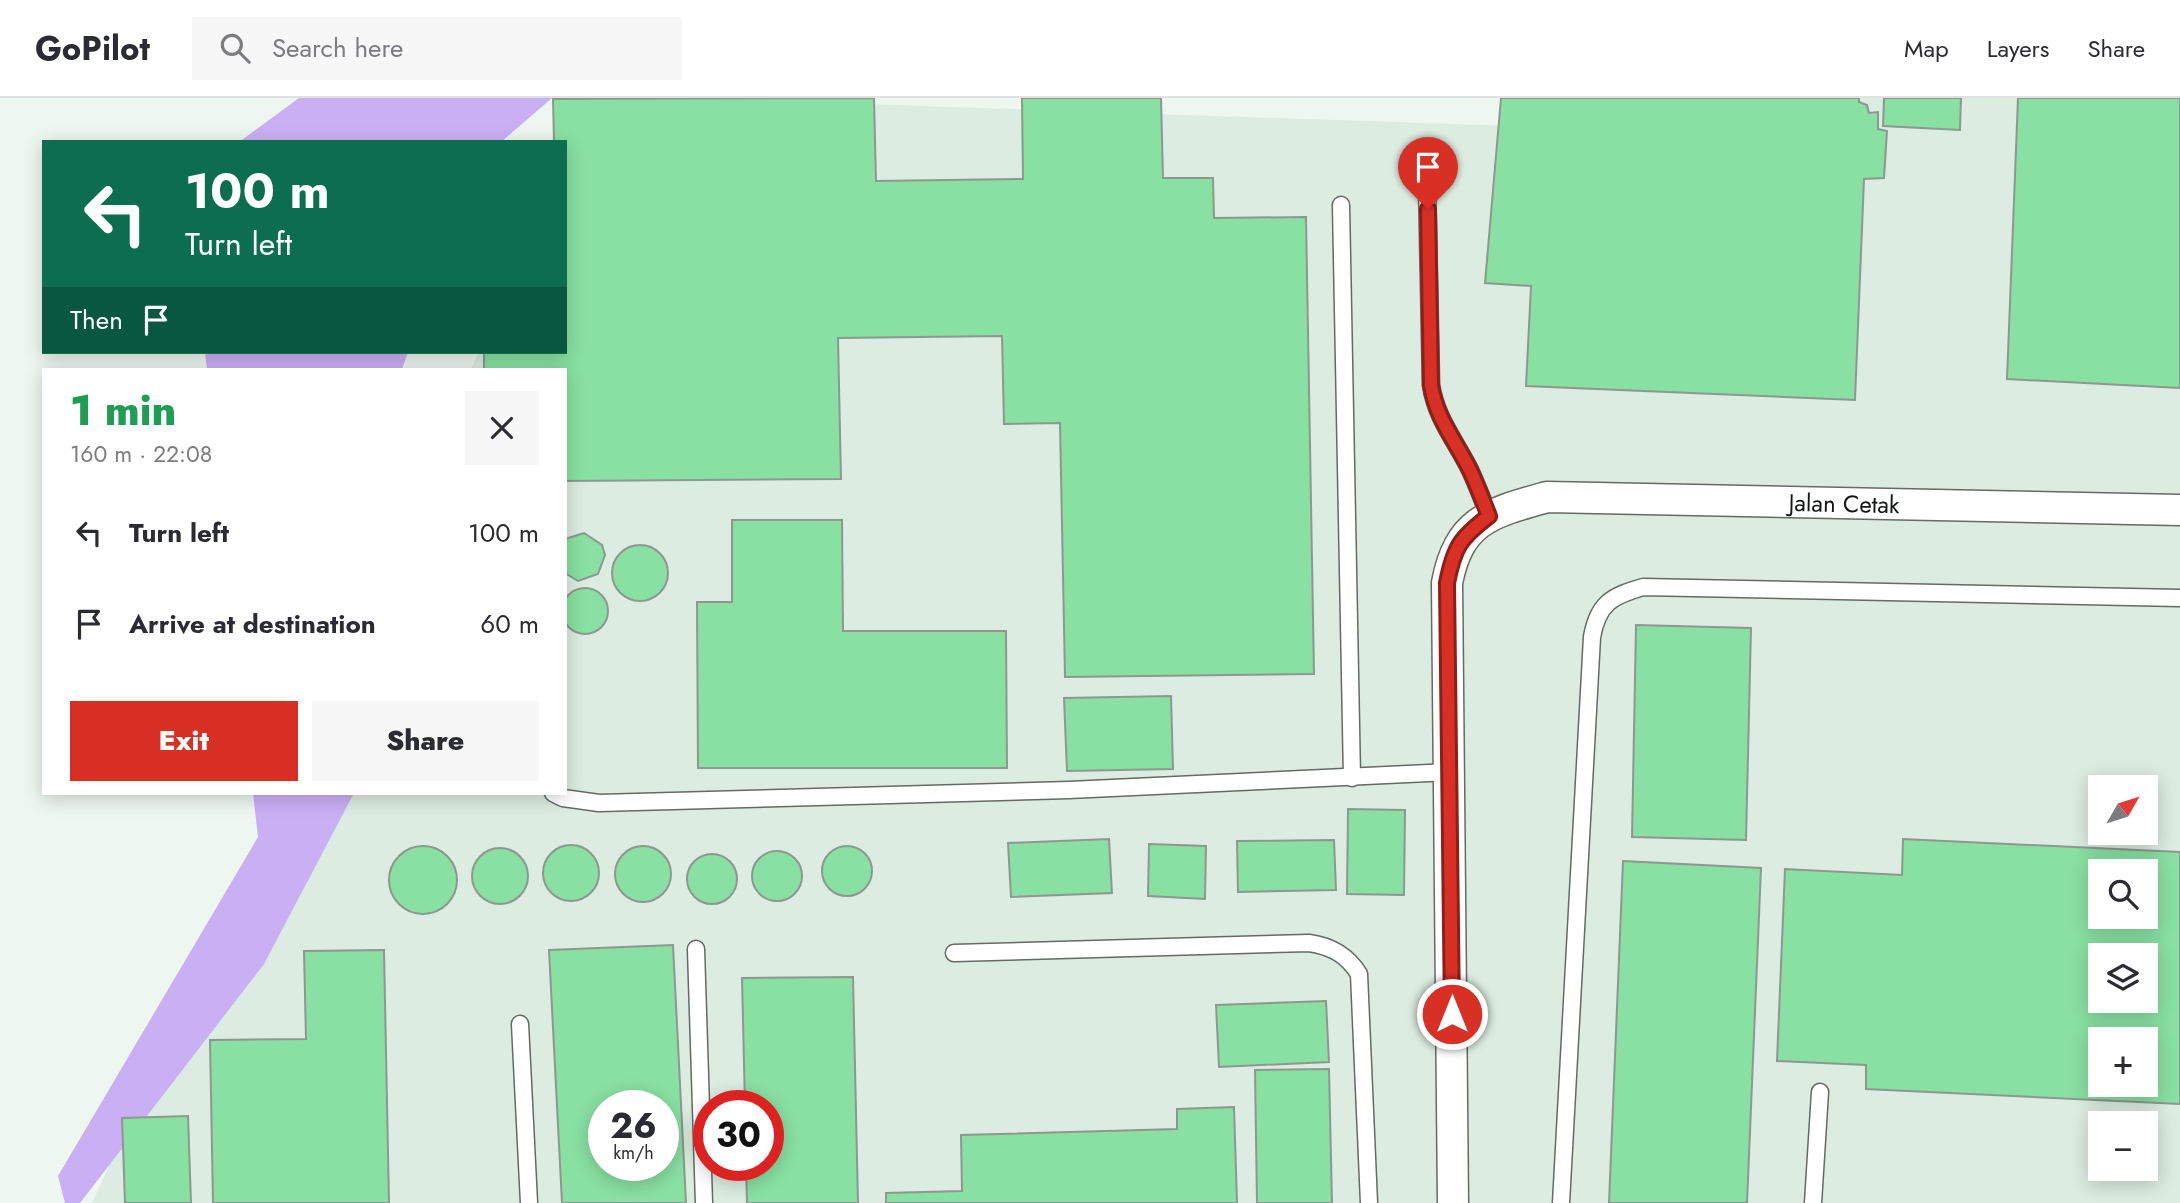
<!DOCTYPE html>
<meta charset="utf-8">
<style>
body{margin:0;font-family:Jost,sans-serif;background:#f7f7f7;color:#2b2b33;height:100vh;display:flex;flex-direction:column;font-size:26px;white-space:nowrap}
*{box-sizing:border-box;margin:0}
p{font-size:23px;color:#7c7c81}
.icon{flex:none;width:38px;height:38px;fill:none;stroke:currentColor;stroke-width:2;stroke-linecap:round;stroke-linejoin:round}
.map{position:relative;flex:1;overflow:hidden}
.panel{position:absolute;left:42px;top:270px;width:525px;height:427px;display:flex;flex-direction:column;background:#fff;border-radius:0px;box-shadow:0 4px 18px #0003}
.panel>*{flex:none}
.banner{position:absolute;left:42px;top:42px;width:525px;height:214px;border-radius:0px;box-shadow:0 4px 18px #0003;background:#0b6e4f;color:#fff;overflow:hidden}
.needle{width:46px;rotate:51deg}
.fabs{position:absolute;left:2088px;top:677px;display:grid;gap:14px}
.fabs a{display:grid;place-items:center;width:70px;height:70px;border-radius:0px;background:#fff;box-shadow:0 4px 18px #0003;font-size:35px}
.speed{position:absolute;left:588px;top:992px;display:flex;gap:14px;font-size:35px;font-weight:700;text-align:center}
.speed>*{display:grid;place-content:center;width:91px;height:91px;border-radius:50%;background:#fff;box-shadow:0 4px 18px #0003;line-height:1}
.speed small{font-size:18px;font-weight:400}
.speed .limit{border:10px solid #d22;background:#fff;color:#111}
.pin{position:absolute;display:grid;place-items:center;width:60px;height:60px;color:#fff;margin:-72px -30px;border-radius:50% 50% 50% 0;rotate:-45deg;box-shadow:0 0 7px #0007}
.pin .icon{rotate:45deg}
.me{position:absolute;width:77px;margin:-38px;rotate:0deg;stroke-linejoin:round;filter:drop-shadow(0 0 5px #0008)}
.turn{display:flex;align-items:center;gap:24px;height:147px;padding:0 28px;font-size:32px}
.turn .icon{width:91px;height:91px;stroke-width:2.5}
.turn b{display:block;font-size:49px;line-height:60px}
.then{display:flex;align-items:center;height:66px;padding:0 28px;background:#0003;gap:14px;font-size:26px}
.round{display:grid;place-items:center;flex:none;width:74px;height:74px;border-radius:0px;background:#f7f7f7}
.head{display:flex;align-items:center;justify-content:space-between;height:119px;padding:0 28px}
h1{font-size:42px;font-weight:800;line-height:52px;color:#1e9e55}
.button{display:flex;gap:14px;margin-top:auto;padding:14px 28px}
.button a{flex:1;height:80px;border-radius:0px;background:#d93025;color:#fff;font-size:28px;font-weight:800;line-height:80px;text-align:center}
.button a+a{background:#f7f7f7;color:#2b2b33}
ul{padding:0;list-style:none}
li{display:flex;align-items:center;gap:21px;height:91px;padding:0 28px}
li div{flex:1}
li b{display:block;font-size:26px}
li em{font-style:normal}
header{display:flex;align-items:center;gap:42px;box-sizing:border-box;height:98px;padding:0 35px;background:#fff;border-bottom:2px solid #e1e1e2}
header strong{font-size:33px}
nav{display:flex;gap:38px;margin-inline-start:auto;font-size:24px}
.search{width:490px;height:63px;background:#f7f7f7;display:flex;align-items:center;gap:18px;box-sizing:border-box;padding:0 24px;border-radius:0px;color:#7c7c81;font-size:26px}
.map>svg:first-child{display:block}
.built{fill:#dcece0;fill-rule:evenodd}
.forest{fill:#c9aff3}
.building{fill:#88e0a2;stroke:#8e9790;stroke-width:2;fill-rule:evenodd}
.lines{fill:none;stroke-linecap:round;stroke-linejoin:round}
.lane-casing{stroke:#636b64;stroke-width:19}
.street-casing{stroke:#636b64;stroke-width:33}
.lane{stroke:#fff;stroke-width:16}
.street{stroke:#fff;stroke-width:30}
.route-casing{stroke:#8d1f18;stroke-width:18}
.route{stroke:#d93025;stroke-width:12}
.labels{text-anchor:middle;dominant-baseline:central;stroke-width:5;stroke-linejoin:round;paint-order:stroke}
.street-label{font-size:24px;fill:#131714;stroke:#fff}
</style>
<header>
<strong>GoPilot</strong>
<div class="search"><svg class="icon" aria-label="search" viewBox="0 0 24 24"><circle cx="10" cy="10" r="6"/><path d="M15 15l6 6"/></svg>Search here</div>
<nav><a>Map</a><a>Layers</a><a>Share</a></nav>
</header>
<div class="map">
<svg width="2180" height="1105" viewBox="0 0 2180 1105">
<rect width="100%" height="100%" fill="#edf6ef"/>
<path class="built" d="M595 0H689L1625 32 1682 0H2180V1105H92L279 695H565V271H471L479 254H565V65ZM2100 690H2146V735H2100ZM2100 774H2146V819H2100ZM2100 858H2146V903H2100ZM2100 942H2146V987H2100ZM604 1008H663V1068H604ZM709 1008H768V1068H709ZM2100 1026H2146V1071H2100Z"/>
<g class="forest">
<polygon points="299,0 552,0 501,44 239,44"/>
<polygon points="205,254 408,254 402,271 207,271"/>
<polygon points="253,695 354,695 264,866 80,1105 65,1105 58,1078 258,739"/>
</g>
<g class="building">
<polygon points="874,0 876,83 1023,81 1022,0 1161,0 1163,80 1213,80 1214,120 1306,119 1314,576 1065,579 1060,325 1004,326 1002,238 838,240 841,381 565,383 565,271 484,271 484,254 565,254 565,44 554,44 553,1"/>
<polygon points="1501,0 1859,0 1859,4 1867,7 1869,15 1878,14 1878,31 1887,33 1884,80 1864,81 1855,302 1526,288 1531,188 1485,185"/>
<polygon points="1884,0 1961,0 1960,32 1883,28"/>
<polygon points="2018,0 2180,0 2180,290 2007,281"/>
<polygon points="732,422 842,422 843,533 1006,533 1007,670 698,670 697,504 732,504"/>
<polygon points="584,435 602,447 605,457 598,476 578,483 565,475 565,441"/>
<circle cx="640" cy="475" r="28"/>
<circle cx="585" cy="513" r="23"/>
<polygon points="1636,527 1751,530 1746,742 1632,739"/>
<polygon points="1171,598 1173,671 1067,673 1064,600"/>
<polygon points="1348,711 1405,712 1404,797 1347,796"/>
<polygon points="1109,741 1112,795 1011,799 1008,745"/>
<path d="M1903 741 2180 754V1006L1866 991V967L1777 963 1785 771 1902 777ZM2100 774H2146V819H2100ZM2100 858H2146V903H2100ZM2100 942H2146V987H2100Z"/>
<polygon points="1334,742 1336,792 1238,794 1237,743"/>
<polygon points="1149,746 1206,748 1205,801 1148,798"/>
<circle cx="571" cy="775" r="28"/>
<circle cx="847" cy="773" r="25"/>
<circle cx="423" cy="782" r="34"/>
<circle cx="643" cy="776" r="28"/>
<circle cx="500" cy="778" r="28"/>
<circle cx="777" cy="778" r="25"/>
<circle cx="712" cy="781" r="25"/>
<polygon points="1623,763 1761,770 1747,1105 1609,1105"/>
<path d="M673 847 686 1105H562L549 852ZM604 1008H663V1068H604Z"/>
<polygon points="384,852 389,1105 213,1105 210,942 306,941 304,853"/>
<polygon points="853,879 858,1105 747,1105 746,1068 768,1068 768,1008 745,1008 742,880"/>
<polygon points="1326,903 1329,964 1219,969 1216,907"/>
<polygon points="1329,971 1332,1105 1257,1105 1255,972"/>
<polygon points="1234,1009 1237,1105 886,1105 886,1095 962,1093 961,1037 1177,1031 1177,1011"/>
<polygon points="188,1018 191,1105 125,1105 122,1020"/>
</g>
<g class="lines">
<g class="lane-casing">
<g id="lane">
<path d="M1427 86 1431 287C1436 320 1455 342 1470 372 1477 387 1483 403 1489 418"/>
<polyline points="1341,107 1352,680"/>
<polyline points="553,695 563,700 599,705 1069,692 1450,674"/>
<polyline points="696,851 704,1105"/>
<path d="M954 855 1309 845C1331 848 1347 857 1359 876L1369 1105"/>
<polyline points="520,926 529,1105"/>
<path d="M1561 1105 1592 539C1598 505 1612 498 1643 489L2180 500"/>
<polyline points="1813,1105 1820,994"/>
</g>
</g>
<g class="street-casing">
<g id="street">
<path id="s1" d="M1453 1105 1447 485C1459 422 1490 415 1547 399L2180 412"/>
</g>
</g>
<use href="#lane" class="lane"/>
<use href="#street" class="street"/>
</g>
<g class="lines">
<g class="route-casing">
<path id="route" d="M1428 111 1431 287C1436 320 1455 342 1470 372 1477 387 1483 403 1489 418 1460 440 1454 449 1447 485L1452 916"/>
</g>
<use href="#route" class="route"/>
</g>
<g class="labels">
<g class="street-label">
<text stroke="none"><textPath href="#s1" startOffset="1060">Jalan Cetak</textPath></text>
</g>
</g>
</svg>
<div class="fabs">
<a><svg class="needle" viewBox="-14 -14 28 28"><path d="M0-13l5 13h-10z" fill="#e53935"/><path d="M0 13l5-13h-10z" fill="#7c7c81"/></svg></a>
<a><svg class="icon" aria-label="search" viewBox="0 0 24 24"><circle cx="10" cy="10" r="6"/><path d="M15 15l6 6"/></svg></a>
<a><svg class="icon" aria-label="layers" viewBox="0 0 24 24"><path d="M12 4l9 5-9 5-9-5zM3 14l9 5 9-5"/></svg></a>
<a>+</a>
<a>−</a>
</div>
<div class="speed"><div>26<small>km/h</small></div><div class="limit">30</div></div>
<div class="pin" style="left:1428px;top:111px;background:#d93025"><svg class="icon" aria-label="arrive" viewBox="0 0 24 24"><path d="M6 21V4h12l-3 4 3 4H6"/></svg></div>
<svg class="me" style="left:1452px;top:916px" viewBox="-20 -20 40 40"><circle r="17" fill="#d93025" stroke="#fff" stroke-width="3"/><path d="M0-11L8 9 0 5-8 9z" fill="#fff"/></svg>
<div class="banner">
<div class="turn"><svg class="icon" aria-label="left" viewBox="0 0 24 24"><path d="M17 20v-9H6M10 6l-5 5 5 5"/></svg><div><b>100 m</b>Turn left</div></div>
<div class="then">Then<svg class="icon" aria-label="arrive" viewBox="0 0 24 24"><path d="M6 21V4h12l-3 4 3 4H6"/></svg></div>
</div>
<section class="panel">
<div class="head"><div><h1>1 min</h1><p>160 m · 22:08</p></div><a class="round"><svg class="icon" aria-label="close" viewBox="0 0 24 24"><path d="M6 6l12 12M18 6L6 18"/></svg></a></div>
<ul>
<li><svg class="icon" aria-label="left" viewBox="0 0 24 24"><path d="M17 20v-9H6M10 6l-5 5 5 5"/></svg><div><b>Turn left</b></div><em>100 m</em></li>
<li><svg class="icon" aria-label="arrive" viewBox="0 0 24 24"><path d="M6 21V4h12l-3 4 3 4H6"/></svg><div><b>Arrive at destination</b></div><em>60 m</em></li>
</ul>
<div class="button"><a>Exit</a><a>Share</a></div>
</section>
</div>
